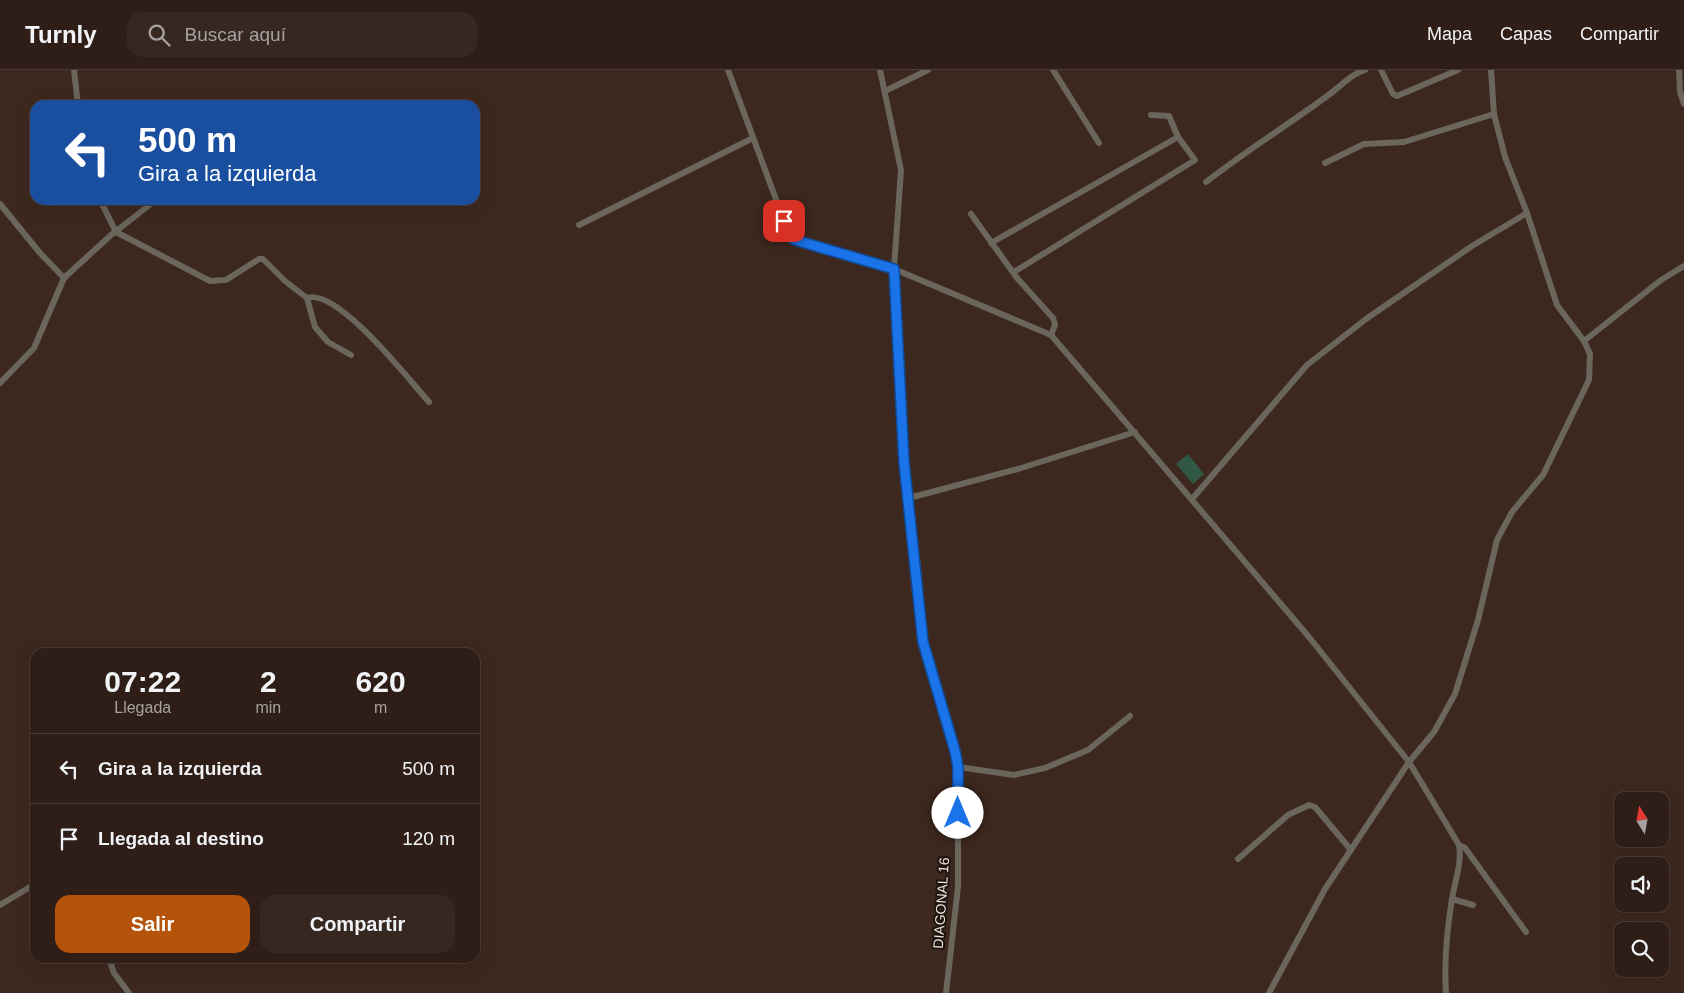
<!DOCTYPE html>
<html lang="es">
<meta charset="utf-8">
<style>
body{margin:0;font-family:Arial,sans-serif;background:#362720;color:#f1f3f6;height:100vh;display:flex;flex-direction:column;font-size:19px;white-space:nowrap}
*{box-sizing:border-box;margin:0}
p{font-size:16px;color:#a7a2a1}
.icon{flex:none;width:28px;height:28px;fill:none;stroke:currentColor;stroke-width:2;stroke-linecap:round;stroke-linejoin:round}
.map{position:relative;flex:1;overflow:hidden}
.side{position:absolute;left:30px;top:578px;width:450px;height:315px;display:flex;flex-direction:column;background:#2e1e17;border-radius:15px;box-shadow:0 5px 20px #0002,0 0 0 1px #493c36}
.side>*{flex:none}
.banner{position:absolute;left:30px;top:30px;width:450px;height:105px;border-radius:15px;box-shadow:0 5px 20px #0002,0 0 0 1px #493c36;background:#1a4fa0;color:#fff;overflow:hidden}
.needle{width:32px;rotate:349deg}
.buttons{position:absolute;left:1614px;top:722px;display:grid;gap:10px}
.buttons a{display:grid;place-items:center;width:55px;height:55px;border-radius:10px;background:#2e1e17;box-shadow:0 5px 20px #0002,0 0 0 1px #493c36;font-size:25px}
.pin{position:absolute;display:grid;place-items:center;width:42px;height:42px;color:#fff;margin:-21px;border-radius:10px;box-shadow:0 2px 8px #0006}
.me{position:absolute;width:55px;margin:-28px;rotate:0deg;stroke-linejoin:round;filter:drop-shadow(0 0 4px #0008)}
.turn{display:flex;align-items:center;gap:18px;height:105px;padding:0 25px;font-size:22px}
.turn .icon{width:65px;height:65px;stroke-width:2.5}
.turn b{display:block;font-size:35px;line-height:42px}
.eta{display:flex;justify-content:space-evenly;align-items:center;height:85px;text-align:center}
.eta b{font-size:30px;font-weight:700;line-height:35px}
.cta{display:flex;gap:10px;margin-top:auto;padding:10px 25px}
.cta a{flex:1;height:58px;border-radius:15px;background:#b45309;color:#fff;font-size:20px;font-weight:700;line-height:58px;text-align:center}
.cta a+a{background:#362720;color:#f1f3f6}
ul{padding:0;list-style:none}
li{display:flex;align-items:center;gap:15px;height:70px;padding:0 25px;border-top:1px solid #493c36}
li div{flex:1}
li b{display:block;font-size:19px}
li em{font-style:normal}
header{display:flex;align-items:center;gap:30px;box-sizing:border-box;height:70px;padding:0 25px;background:#2e1e17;border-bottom:1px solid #493c36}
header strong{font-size:24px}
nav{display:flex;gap:28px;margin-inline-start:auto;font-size:18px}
.search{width:350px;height:45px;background:#362720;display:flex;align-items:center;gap:12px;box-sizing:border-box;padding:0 18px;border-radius:15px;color:#a7a2a1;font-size:19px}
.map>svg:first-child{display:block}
.green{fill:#305844}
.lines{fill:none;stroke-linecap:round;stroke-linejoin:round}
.minor{stroke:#6a665c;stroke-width:6}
.route-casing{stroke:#114b97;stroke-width:12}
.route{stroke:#1a73e8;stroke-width:9}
.labels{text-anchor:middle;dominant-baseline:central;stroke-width:4;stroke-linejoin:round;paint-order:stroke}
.street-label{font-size:14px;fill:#efe1db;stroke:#1d140f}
</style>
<header>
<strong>Turnly</strong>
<div class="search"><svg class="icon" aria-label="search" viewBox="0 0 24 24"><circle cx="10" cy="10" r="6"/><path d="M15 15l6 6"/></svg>Buscar aquí</div>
<nav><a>Mapa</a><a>Capas</a><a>Compartir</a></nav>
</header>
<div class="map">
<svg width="1684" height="923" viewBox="0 0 1684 923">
<rect width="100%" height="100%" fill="#3d281f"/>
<polygon class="green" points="1188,384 1204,404 1193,414 1176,394"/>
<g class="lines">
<g class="minor">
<polyline points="74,0 78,35"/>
<path d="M728 0 790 167 894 199 1051 265 1309 567 1409 692 1459 775C1462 794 1455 810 1452 829 1447 859 1444 892 1446 923"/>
<polyline points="880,0 901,100 894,199 904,392 923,572 958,697 958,817 946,923"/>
<polyline points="1053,0 1099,73"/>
<polyline points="1381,0 1393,24 1397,26 1458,0"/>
<polyline points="1679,0 1680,22 1684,34"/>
<polyline points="885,21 928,0"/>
<polyline points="1325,93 1364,74 1404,72 1494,44"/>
<path d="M1206 112C1246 81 1289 54 1330 24 1342 15 1350 5 1365 0"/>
<polyline points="100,130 116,162 210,211 226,210 259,189 263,189 285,211 307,228 315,257 328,272 351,285"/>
<polyline points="0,134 40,183 64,208"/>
<polyline points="971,144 1017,208 1053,248 1055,255 1051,265"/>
<polyline points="579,155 753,68"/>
<polyline points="991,173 1178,67"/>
<polyline points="1014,202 1195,90 1178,67 1169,46 1151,45"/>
<path d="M307 228C337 217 409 310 429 332"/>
<polyline points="1584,271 1661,210 1684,196"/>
<polyline points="0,313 34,278 64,208 111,165 156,130"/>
<polyline points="909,428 1018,399 1135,362"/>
<polyline points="1192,429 1307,295 1366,249 1472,176 1527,143"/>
<polyline points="958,697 1014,705 1045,698 1088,680 1130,646"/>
<polyline points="1459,775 1465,778 1526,862"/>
<polyline points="1238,789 1288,745 1309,735 1315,737 1351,780"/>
<polyline points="1452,829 1473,835"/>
<polyline points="0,835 35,814"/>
<polyline points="109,888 114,903 129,923"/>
<polyline points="1269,923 1325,819 1409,692 1434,662 1455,624 1478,550 1497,470 1512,442 1543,405 1589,310 1590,284 1584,271 1557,235 1527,143 1505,87 1494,44 1491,0"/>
</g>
</g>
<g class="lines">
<g class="route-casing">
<polyline id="route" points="784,151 790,167 795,170 894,199 904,392 923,572 955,681 958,697 958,743"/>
</g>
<use href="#route" class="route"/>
</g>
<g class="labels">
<g class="street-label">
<text transform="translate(941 833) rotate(-86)">DIAGONAL 16</text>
</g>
</g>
</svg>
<div class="buttons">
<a><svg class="needle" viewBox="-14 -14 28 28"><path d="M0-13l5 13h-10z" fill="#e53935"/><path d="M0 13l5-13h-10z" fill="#a7a2a1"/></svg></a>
<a><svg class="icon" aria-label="sound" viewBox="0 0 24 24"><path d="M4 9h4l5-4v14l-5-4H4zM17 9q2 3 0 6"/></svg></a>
<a><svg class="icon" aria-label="search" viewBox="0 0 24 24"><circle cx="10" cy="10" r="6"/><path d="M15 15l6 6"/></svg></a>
</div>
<div class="pin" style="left:784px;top:151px;background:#d93025"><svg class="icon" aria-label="arrive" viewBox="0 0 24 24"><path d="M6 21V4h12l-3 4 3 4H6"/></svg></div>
<svg class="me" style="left:958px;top:743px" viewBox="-20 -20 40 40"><circle r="19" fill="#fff"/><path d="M0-13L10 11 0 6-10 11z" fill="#1a73e8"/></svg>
<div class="banner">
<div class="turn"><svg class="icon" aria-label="left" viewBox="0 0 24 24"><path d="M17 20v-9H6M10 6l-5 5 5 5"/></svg><div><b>500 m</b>Gira a la izquierda</div></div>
</div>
<section class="side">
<div class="eta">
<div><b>07:22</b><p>Llegada</p></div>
<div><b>2</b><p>min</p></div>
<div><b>620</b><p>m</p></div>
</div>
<ul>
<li><svg class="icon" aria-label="left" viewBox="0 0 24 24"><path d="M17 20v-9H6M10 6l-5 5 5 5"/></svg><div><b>Gira a la izquierda</b></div><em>500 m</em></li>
<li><svg class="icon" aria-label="arrive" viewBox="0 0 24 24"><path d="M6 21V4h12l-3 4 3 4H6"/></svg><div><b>Llegada al destino</b></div><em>120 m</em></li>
</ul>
<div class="cta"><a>Salir</a><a>Compartir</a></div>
</section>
</div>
